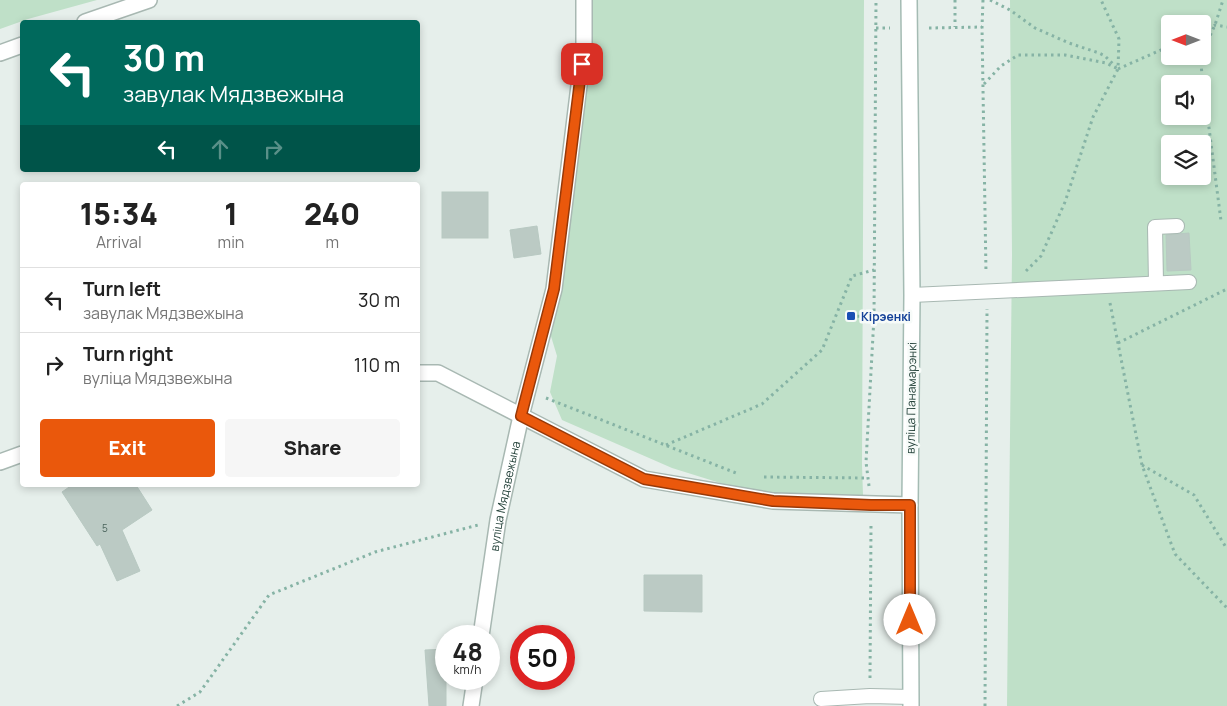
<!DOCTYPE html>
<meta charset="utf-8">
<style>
body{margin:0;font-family:Manrope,sans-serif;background:#f6f6f6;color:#222;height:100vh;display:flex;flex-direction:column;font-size:19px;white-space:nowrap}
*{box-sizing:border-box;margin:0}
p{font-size:16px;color:#767676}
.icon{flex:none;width:28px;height:28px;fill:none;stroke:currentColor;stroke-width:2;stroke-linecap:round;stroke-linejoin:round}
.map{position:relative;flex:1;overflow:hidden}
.sheet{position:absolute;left:20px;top:182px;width:400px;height:305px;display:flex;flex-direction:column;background:#fff;border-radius:5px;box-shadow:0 2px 8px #0003}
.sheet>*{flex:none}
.banner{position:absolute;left:20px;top:20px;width:400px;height:152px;border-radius:5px;box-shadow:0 2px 8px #0003;background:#00695c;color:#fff;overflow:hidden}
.needle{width:32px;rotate:270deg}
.buttons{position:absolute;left:1161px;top:15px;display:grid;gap:10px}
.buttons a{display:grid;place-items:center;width:50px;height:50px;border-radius:5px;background:#fff;box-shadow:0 2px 8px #0003;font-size:25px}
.speed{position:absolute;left:435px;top:625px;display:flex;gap:10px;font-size:25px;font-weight:700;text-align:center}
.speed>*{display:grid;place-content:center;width:65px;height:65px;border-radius:50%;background:#fff;box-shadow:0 2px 8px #0003;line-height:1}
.speed small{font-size:12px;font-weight:400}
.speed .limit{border:8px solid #d22;background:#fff;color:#111}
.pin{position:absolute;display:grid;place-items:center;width:42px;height:42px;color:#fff;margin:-21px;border-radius:10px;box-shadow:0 2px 8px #0006}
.me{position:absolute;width:55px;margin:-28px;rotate:0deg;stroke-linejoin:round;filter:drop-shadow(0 0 4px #0008)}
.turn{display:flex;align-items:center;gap:18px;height:105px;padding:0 20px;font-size:22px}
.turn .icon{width:65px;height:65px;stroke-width:2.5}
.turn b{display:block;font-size:35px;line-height:42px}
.lanes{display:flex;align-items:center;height:48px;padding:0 20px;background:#0003;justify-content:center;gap:25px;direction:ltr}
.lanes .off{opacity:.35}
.eta{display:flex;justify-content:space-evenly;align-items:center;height:85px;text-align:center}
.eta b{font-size:30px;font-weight:800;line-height:35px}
.action{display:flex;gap:10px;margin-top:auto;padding:10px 20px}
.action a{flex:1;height:58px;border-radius:5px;background:#ea580c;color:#fff;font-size:20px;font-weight:800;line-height:58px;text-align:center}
.action a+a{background:#f6f6f6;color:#222}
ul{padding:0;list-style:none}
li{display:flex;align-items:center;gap:15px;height:65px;padding:0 20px;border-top:1px solid #e0e0e0}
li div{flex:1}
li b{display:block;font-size:19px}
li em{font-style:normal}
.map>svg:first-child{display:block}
.green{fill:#bfe0c8;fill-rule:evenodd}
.building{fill:#bbcac4;stroke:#b8c9c2}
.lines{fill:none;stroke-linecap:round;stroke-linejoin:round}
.lane-casing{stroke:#a8b8b2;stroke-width:16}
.street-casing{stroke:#a8b8b2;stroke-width:18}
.secondary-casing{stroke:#a4bbb3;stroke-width:18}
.path{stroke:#86b3a5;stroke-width:3;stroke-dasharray:2.5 4;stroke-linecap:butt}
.lane{stroke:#fff;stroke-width:14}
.street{stroke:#fff;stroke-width:15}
.secondary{stroke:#fff;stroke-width:15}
.route-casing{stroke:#983908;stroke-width:12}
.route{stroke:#ea580c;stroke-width:9}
.transit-dot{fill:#1a4fb4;stroke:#f7fbf9;stroke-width:2}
.labels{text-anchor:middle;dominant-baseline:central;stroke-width:5;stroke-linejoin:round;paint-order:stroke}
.number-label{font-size:10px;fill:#4a645c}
.transit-label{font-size:12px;font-weight:bold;fill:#164399;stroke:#f7fbf9;text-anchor:start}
.street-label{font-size:12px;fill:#24423a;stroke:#f7fbf9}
</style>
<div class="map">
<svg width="1227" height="706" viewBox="0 0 1227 706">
<rect width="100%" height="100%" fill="#e6efeb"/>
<g class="green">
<polygon points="0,0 97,0 28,19 0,29"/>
<polygon points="590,0 864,0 862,465 863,495 768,494 733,487 672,468 562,420 550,392 557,356 550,333"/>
<path d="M1010 0H1227V706H1007L1012 255ZM1170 24H1202V56H1170ZM1170 84H1202V116H1170ZM1170 144H1202V176H1170Z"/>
</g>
<g class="building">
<rect x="442" y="192" width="46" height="46"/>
<polygon points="537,226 541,254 514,258 510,230"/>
<polygon points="1189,233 1191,270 1167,271 1166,235"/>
<polygon points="72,485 136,485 152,510 122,530 140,571 117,581 100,544 97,546 62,492"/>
<polygon points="644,575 702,575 702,612 644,611"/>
<polygon points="446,649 446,706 429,706 425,650"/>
</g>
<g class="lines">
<g class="lane-casing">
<g id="lane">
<polyline points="1156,283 1155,227 1177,226"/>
<polyline points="912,295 1189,282"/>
<polyline points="821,699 870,696 911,697"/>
</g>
</g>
<g class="street-casing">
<g id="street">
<polyline points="85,22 149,0"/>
<polyline points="0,53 22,45"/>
<polyline points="418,373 438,373 644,479 773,501 910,505"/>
<polyline points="0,462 22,454"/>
<path id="s1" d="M481 636 498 520 521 416 554 289 584 45V0"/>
<polyline points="471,706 475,679"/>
</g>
</g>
<g class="secondary-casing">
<polyline id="secondary" points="909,0 912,295 910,505 911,706"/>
</g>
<g class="path">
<polyline points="955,0 955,27"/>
<polyline points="983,0 982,27 986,273"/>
<polyline points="990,0 1010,10 1035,28 1069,43 1099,53 1105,56 1116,67"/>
<polyline points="876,28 890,28"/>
<polyline points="929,28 982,27"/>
<polyline points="1202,31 1215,25 1227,27"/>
<polyline points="1202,53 1215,25 1223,0"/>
<polyline points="1201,56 1200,58 1221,221"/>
<polyline points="1118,69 1170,46"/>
<polyline points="984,84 1001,66 1018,55 1065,55 1106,63 1118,69"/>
<polyline points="1026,271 1041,256 1065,202 1093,117 1118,69 1119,39 1101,0"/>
<polyline points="1110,303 1142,465 1175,554 1227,608"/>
<polyline points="851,316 894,317"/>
<polyline points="1118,343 1227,289"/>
<polyline points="546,398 736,473"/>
<polyline points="666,445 762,404 822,350 852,276 874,270"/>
<polyline points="1142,465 1194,495 1227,549"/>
<polyline points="764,477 868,478"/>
<polyline points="869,486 866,462 874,317 876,0"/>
<polyline points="870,678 871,524"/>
<polyline points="177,706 200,692 269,595 375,552 478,525"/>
<polyline points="985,706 987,309"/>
</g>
<use href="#lane" class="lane"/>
<use href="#street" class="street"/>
<use href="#secondary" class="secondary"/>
</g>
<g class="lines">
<g class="route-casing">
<polyline id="route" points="582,64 554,289 521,416 644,479 773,501 871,505 910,505 910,620"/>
</g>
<use href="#route" class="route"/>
</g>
<rect class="transit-dot" x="846" y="311" width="10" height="10" rx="2.5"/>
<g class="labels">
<g class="number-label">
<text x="105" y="528">5</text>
</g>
<g class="transit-label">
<text x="861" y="316">Кірэенкі</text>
</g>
<g class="street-label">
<text transform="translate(911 398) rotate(-89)">вуліца Панамарэнкі</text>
<text stroke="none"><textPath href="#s1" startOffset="142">вуліца Мядзвежына</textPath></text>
</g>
</g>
</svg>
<div class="buttons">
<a><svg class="needle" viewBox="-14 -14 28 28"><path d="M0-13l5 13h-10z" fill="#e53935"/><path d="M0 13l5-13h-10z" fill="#767676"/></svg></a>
<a><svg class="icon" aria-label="sound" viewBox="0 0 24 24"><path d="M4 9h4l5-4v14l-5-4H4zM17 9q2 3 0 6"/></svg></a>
<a><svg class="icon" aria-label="layers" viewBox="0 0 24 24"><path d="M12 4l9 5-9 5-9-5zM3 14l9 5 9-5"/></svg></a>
</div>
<div class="speed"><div>48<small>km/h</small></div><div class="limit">50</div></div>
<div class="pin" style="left:582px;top:64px;background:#d93025"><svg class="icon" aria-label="arrive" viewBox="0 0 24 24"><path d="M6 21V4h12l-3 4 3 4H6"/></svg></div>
<svg class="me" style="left:910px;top:620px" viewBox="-20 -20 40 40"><circle r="19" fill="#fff"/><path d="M0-13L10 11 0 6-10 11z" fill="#ea580c"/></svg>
<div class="banner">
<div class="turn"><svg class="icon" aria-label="left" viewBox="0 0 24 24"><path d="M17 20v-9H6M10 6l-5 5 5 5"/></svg><div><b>30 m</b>завулак Мядзвежына</div></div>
<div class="lanes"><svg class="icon" aria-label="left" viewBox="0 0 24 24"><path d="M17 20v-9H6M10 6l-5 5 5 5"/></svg><svg class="icon off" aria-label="ahead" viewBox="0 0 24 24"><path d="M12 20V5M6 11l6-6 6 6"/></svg><svg class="icon off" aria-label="right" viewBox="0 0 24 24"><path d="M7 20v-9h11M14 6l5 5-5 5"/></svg></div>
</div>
<section class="sheet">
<div class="eta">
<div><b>15:34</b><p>Arrival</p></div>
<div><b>1</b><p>min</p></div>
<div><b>240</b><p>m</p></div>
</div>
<ul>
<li><svg class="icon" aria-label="left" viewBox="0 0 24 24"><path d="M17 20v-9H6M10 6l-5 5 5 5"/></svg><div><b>Turn left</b><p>завулак Мядзвежына</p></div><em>30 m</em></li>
<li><svg class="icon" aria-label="right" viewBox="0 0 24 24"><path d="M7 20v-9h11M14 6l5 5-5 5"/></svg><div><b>Turn right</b><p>вуліца Мядзвежына</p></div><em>110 m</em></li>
</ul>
<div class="action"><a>Exit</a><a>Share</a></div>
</section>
</div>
